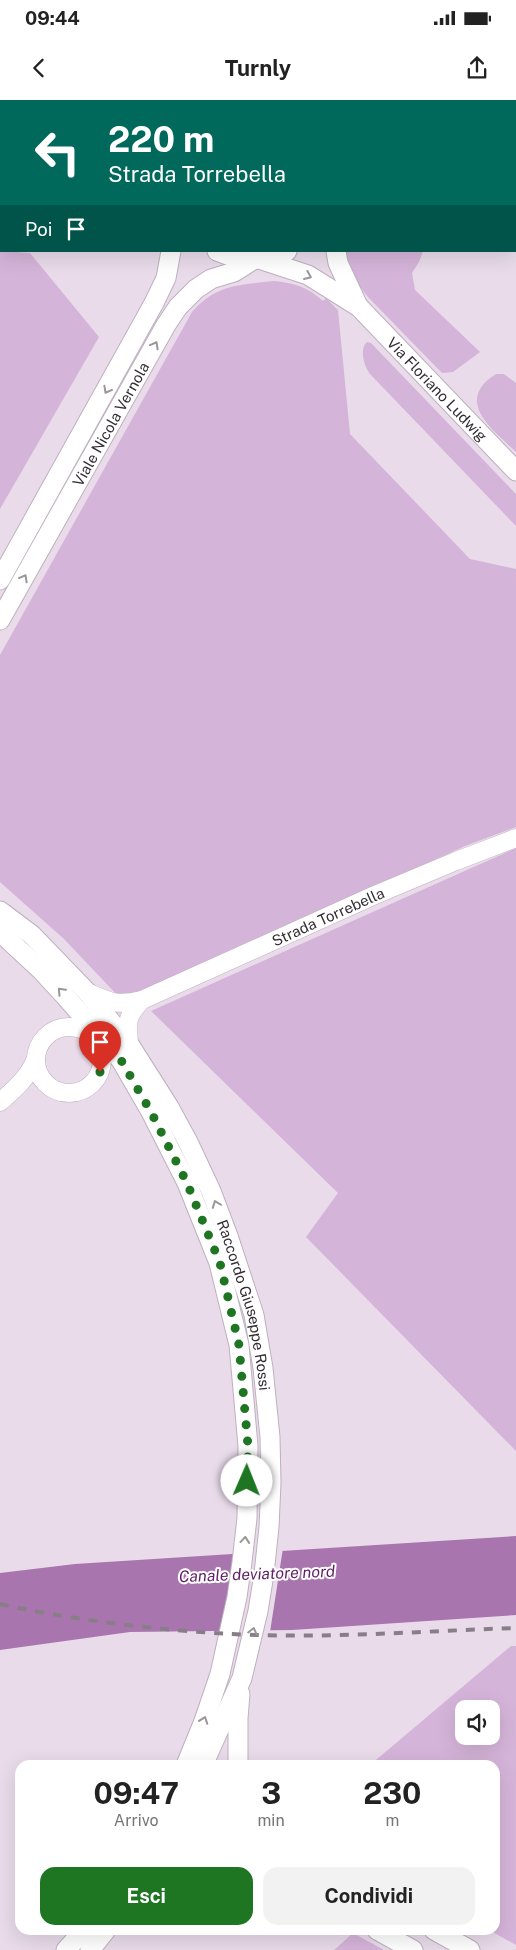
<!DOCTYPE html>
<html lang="it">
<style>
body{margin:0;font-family:"Public Sans",sans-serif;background:#f2f2f2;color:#222;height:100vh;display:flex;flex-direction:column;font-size:19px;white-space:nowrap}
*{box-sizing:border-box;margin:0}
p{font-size:16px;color:#767676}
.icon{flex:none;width:28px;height:28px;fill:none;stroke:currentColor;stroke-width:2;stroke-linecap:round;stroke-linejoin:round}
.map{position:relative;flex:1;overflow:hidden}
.drawer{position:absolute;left:15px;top:1660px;width:485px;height:175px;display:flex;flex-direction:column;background:#fff;border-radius:15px;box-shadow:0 5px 20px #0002}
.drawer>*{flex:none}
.top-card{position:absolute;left:0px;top:0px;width:516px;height:152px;box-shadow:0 5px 20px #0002;background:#00695c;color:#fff;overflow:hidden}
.controls{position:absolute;left:455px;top:1600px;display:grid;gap:10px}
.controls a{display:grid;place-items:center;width:45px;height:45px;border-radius:10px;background:#fff;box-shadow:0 5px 20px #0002;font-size:25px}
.pin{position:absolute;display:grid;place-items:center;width:42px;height:42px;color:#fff;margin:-51px -21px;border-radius:50% 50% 50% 0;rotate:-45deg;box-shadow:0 0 5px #0007}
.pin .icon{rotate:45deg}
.me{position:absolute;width:55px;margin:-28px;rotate:1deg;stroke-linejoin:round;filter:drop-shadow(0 0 4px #0008)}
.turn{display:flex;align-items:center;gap:18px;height:105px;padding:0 25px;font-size:22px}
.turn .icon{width:65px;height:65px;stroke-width:2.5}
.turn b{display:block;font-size:35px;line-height:42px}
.then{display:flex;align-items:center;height:48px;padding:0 25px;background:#0003;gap:10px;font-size:19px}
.eta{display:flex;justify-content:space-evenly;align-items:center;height:85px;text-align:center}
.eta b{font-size:30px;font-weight:700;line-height:35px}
.cta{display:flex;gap:10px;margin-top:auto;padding:10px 25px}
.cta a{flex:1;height:58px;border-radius:15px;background:#1e7522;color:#fff;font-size:20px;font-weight:700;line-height:58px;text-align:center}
.cta a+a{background:#f2f2f2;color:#222}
.status{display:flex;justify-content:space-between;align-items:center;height:35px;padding:0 25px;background:#fff;direction:ltr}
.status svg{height:14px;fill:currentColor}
header{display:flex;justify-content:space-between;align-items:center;height:65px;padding:0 25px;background:#fff;font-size:22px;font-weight:700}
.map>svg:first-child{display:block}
.green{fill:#d5b4d9;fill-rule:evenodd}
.water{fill:#a975ae}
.pier{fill:#e9dbea}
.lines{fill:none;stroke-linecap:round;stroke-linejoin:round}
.minor-casing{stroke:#beb0bf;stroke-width:16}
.tertiary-casing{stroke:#beb0bf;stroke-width:19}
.secondary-casing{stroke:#beb0bf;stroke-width:21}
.minor{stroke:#fff;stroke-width:14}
.tertiary{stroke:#fff;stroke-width:18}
.secondary{stroke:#fff;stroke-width:19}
.rail{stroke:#887e88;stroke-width:4;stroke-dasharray:9 9;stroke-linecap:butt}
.oneway{stroke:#9a969a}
.route{stroke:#1e7522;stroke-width:9;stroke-dasharray:0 16.2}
.labels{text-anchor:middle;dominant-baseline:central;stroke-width:4;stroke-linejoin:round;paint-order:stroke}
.street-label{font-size:15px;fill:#342e34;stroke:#fff}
.water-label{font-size:16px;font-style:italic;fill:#5f1e66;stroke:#fff}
</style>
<div class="status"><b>09:44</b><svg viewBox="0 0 49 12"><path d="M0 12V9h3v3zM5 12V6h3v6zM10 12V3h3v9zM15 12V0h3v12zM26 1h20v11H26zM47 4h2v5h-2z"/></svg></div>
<header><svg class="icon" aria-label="back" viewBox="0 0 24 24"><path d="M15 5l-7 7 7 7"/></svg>Turnly<svg class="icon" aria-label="share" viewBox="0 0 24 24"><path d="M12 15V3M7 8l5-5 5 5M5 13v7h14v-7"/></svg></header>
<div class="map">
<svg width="516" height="1850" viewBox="0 0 516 1850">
<rect width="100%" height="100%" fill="#e9dbea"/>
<g class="green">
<polygon points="0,147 1,151 30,153 99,237 0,409"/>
<polygon points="341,151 423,151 419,162 412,173 415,190 480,252 453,272 442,273 368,197 349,173"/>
<path d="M274 181C294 183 308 187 323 201L326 198 338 210 350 334 470 459 516 469V727L465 746 131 898 121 899 64 839 0 782V555L192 212C216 184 240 185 274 181Z"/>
<path d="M367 242 371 243 516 394V426L370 274C364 266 359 249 367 242Z"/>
<path d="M496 274H504L516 283V352C493 330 453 301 496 274Z"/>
<polygon points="516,748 516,1351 306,1137 338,1093 151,911"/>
<path d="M511 1546H516V1845L489 1830H495V1665H370ZM464 1609H491V1636H464Z"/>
<polygon points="353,1833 384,1850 334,1850"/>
</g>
<polygon class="water" points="516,1436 516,1515 292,1530 130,1532 0,1550 0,1473 75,1464"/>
<polygon class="pier" points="283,1448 270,1532 220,1533 230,1491 235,1451"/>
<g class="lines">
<g class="minor-casing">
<g id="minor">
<polyline points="150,0 151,1"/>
<polyline points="176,0 181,1"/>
</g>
</g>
<g class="tertiary-casing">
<g id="tertiary">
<path id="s1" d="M87 892C110 902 116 906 142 900L375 795 456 761 516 738"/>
<circle cx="69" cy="960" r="33"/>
<path d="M129 944C128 921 125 918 142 900"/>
<path d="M0 1002C15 989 29 977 36 958"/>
</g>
</g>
<g class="secondary-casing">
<g id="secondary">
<polyline points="306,0 306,1"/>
<polyline points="230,1 231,0"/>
<path d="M217 151C240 161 264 163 287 151"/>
<polyline points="336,151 338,163 358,206"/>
<path id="s2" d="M262 160 308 175 359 207 516 371"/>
<polyline points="0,480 154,203 166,178 171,151"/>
<path id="s3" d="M0 520 166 225 178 207 196 189 211 179 234 172 253 160"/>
<path id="s4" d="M0 811 32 835 87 892 129 944 169 1007 188 1042 211 1091 228 1136 254 1215 263 1268 270 1337 271 1383 269 1427 264 1474 258 1511 242 1578 203 1665"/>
<polyline points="0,832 41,870 65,896 121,960 151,1012 187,1083 219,1163 239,1245 248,1346 247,1418 242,1462 237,1497 220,1574 204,1621 186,1665"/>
<polyline points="238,1665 238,1618 240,1594"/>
<polyline points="377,1830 413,1850"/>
<polyline points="434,1830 470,1850"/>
<polyline points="66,1850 84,1830"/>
<polyline points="90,1850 106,1830"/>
</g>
</g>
<use href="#minor" class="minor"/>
<use href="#tertiary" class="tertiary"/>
<use href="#secondary" class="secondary"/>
<path class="rail" d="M0 1504C73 1520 157 1530 232 1534 327 1539 422 1531 516 1528"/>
</g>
<defs><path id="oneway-chevron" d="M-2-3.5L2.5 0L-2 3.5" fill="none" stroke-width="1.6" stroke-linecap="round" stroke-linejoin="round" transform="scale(1.25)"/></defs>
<g class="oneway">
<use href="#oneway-chevron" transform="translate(308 176) rotate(23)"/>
<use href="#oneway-chevron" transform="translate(155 245) rotate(-61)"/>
<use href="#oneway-chevron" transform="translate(107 290) rotate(119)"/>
<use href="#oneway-chevron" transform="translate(24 478) rotate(-61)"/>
<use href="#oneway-chevron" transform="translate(61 891) rotate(-133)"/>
<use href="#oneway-chevron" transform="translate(216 1104) rotate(-111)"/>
<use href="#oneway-chevron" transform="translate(245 1440) rotate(-85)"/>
<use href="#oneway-chevron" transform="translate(253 1531) rotate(-77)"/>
<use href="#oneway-chevron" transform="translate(204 1620) rotate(-70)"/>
</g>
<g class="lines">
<path class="route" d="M100 972C102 960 101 952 96 941L121 960 151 1012 187 1083 220 1163 239 1245 248 1346 247 1381"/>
</g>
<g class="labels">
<g class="street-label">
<text stroke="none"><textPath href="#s2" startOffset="222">Via Floriano Ludwig</textPath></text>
<text stroke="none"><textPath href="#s3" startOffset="225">Viale Nicola Vernola</textPath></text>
<text stroke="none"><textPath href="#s1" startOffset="261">Strada Torrebella</textPath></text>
<text stroke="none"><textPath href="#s4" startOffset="474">Raccordo Giuseppe Rossi</textPath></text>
</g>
<g class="water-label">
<text transform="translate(257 1474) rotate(-2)">Canale deviatore nord</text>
</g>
</g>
</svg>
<div class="controls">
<a><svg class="icon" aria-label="sound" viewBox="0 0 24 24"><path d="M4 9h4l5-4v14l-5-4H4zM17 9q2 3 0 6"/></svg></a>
</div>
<div class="pin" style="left:100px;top:972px;background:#d93025"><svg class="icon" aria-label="arrive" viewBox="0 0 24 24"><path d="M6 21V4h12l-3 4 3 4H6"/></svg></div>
<svg class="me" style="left:247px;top:1381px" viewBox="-20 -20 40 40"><circle r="19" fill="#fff"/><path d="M0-13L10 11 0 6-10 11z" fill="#1e7522"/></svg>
<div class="top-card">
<div class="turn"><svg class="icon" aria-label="left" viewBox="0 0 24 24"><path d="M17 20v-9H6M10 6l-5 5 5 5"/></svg><div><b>220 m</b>Strada Torrebella</div></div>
<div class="then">Poi<svg class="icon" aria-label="arrive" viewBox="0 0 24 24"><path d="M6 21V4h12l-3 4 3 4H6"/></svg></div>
</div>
<section class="drawer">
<div class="eta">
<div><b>09:47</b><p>Arrivo</p></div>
<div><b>3</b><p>min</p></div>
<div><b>230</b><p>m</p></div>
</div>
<div class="cta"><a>Esci</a><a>Condividi</a></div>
</section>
</div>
